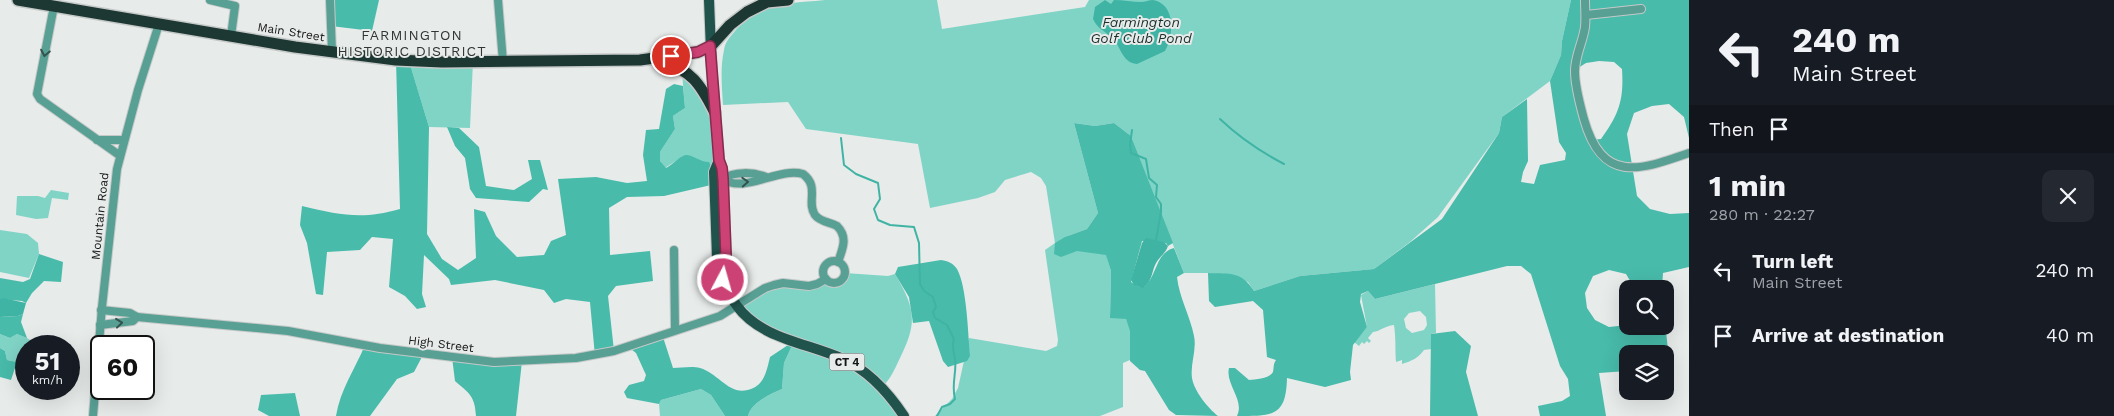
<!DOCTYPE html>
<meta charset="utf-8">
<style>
body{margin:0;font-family:"Work Sans",sans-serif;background:#242831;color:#f1f3f6;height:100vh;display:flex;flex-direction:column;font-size:19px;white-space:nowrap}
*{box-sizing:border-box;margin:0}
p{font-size:16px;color:#9ea1a6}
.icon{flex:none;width:28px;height:28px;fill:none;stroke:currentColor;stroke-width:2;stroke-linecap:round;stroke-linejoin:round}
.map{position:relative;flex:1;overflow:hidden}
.details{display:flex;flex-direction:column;background:#171b24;width:425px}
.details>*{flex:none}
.top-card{background:#171b24;color:#f1f3f6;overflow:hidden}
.tools{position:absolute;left:1619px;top:280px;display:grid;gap:10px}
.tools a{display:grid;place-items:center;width:55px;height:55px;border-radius:10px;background:#171b24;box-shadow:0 5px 20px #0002;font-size:25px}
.speed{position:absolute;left:15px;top:335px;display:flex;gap:10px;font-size:25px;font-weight:700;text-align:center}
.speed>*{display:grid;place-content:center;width:65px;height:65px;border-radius:50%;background:#171b24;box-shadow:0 5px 20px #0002;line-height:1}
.speed small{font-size:12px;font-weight:400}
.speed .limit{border:2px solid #111;border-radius:8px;background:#fff;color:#111}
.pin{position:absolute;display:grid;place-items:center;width:42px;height:42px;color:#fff;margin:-21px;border:2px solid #fff;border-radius:50%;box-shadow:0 1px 5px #0007}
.me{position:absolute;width:55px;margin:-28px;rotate:6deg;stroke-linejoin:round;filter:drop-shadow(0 0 4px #0008)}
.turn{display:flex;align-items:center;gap:18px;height:105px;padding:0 20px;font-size:22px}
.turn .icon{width:65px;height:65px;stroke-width:2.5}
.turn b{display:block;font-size:35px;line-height:42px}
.then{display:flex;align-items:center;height:48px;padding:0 20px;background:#0003;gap:10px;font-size:19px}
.round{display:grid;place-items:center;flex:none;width:52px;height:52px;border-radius:10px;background:#242831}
.overview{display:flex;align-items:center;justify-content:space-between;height:85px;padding:0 20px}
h1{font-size:30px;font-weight:700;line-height:38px}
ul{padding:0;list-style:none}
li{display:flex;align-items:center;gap:15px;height:65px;padding:0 20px}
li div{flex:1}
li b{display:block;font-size:19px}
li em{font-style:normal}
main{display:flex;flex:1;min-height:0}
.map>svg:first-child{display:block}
.green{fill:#80d4c6;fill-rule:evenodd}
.forest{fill:#48bbaa;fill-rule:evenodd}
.water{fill:#40b4a4}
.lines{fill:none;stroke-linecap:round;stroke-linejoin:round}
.stream{stroke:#40b4a4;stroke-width:2}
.minor-casing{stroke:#c5c9c8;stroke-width:10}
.major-casing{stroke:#c5c9c8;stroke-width:12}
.highway-casing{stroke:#c5c9c8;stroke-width:14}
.minor{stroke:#58a094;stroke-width:8}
.major{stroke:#20534c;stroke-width:10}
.highway{stroke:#1d3732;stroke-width:11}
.oneway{stroke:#33544e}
.route-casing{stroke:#852b4c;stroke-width:12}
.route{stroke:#cd4275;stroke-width:9}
.labels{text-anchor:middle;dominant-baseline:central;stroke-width:4;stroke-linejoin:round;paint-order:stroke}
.shield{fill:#e7ebea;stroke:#535655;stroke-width:1}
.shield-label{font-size:11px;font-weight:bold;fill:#141615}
.street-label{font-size:12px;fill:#141615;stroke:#e7ebea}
.water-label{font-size:14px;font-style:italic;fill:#1b2f2c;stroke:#e7ebea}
.neighbourhood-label{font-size:14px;letter-spacing:1px;fill:#323534;stroke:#e7ebea}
</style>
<main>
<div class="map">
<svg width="1689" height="416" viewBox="0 0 1689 416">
<rect width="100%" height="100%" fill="#e7ebea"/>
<g class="green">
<path d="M825 0H937L942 29 1085 7 1089 0H1571L1562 41 1561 55 1550 81 1502 117 1499 133 1438 217 1410 242 1374 269 1300 276 1254 291 1248 282 1208 273H1184L1131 136 1114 123 1095 126 1074 123 1098 213 1087 229 1065 237 1111 227 1107 257 1111 271 1110 314 1126 319 1142 358 1130 360 1123 363V407L1100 416H935L952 399 958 388 969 338 1046 351 1057 346 1058 340 1045 250 1055 243 1046 186 1041 178 1031 172 1005 180 995 192 978 198 930 208 918 144 806 129 788 102 723 105C722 87 720 68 724 50 725 42 730 37 735 31 762 1 787 4 825 0Z"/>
<polygon points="409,61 473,61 470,128 429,127"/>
<polygon points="682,72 715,113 714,172 689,156 683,156 665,168 660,161 660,152 675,129 673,116 685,108"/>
<polygon points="51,190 69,193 68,200 52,198 48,218 36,219 16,215 17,196 38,196 45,198"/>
<polygon points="0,230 27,234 38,243 39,254 29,278 0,272"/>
<path d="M845 273 888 276 895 274C915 308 918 322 900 358 895 368 891 379 882 387L904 416H748C751 402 771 394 782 389L784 363 794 341 771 333 737 306 765 288 828 281C836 284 842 281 845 273Z"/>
<path d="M1435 284 1436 333 1431 334V349L1424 350C1418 358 1412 361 1402 364V360L1396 362C1395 349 1396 338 1394 325 1384 326 1381 331 1373 332L1368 338 1371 341 1369 343 1367 341 1364 344 1362 342 1359 346 1354 342 1367 327 1361 295 1368 291 1375 299ZM1420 311 1426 317 1427 325 1424 330 1412 333 1406 328 1404 319 1409 313Z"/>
<polygon points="0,334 10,338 17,334 27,338 38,346 26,346 26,361 17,362 7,360 5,351 0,348"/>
<polygon points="701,389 711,395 725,416 660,416 659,404 661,400"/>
</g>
<g class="forest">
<polygon points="330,0 379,0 372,31 331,26"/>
<path d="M1571 0H1689V138L1684 117 1669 104 1652 106 1634 113 1627 134 1637 196 1650 209 1670 214 1689 213V267L1663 273 1662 289H1635L1626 274 1609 270 1593 276 1585 293 1587 308 1595 320 1609 327 1627 325 1628 326H1665V322L1669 359 1665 365V354H1628L1627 371 1599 373 1606 416H1540L1538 406 1562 401 1570 396 1568 379 1560 366 1531 274 1521 266H1507L1375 299 1368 291 1361 294 1360 302 1367 327 1353 345 1350 372 1351 380 1325 387 1287 378C1286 416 1274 416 1237 416 1245 400 1225 384 1229 368H1235L1249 380C1256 379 1269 379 1273 372 1274 368 1273 364 1276 360L1267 357 1263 310 1253 301 1215 307 1209 301 1208 273C1231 274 1241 271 1254 291L1300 276 1374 269 1442 219 1499 133 1502 117 1527 99 1528 161 1523 172 1521 182 1534 184 1540 165 1565 160 1566 153 1559 142 1550 81 1561 55 1562 41ZM1599 61 1614 62 1622 69C1624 100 1619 114 1601 139L1590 140 1575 70 1586 63Z"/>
<path d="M396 60 409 61 429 127 427 234 442 259 458 270 476 258 474 209 485 212 496 236 517 257 544 255 551 241 566 235 558 179 596 177 627 183 647 181 643 155 646 130 659 129 666 89 674 84 683 86 685 108 673 116 675 129 660 152V161L666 168C673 165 679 156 686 155 693 155 700 162 709 162L714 172 711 185 664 196 627 197 609 208 610 255 650 251 653 281 616 286 608 296 614 351 595 356 590 302 566 299 554 303 544 290 495 280 451 285 449 279 424 255 422 294 426 307 417 309 405 296 389 287 393 239 372 237 360 250 327 252 323 295 316 294 307 243 300 225 302 206C340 215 362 220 400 209Z"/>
<path d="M1074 123 1095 126 1114 123 1131 136 1173 243 1168 246 1166 243 1142 241 1131 282 1137 286 1144 287C1158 275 1155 253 1174 248L1184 273 1177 277C1179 297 1190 316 1194 336 1197 350 1190 364 1192 378 1194 391 1208 408 1218 416L1176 415 1169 410 1145 371 1140 370 1130 361V331L1126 319 1110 318 1111 271 1106 255 1077 251 1061 257 1054 254 1055 243 1065 237 1087 229 1098 213Z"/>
<polygon points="447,127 459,128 479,147 486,186 514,190 532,179 528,160 540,160 548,190 543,189 529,202 476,198 470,189 465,158 455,146"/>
<polygon points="39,254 63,262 61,282 44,281 32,293 26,303 22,301 0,299 0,278 23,282 30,279"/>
<path d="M941 260C948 261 953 263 957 269 967 287 968 334 970 356L967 361 948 367 943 361 929 321 913 323 909 297 895 274 898 267Z"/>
<polygon points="23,314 21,322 27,338 17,334 10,338 0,334 0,317 18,316"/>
<polygon points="1455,331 1471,346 1466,372 1478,416 1430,416 1431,334"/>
<path d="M662 334 673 368C681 368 692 366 700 368 720 374 729 397 751 389 765 384 767 369 770 357L794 341 784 363 782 389C771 394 751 402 748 416H725L711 395 701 389 661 400 659 404 627 398 624 392 629 385 644 381 646 375 636 353 627 346Z"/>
<path d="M365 345 424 353 414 372 397 379 370 416H336C340 390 355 369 365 345Z"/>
<polygon points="0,348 5,351 7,360 17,362 11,380 0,377"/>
<path d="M452 357 522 361 516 416H476C475 396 469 393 455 381Z"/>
<polygon points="295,393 300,416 269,416 258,410 261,395"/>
</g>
<g class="water">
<path d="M1114 0C1123 0 1133 2 1141 2 1145 2 1149 0 1153 0 1176 4 1174 36 1165 51L1137 64C1121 63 1121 44 1110 36 1103 30 1097 28 1093 19L1095 7 1105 0 1111 4Z"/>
<path d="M1146 238 1164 242 1168 246C1166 252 1162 255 1158 260 1151 269 1154 280 1143 288L1134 285 1131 280 1142 243Z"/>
<polygon points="3,298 26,303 23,314 18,316 0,317 0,299"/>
</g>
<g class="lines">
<g class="stream">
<path d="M1220 119C1239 137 1261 152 1284 164"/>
<polyline points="1132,130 1130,145 1131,153 1146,159 1149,178 1157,185 1156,197 1161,204 1161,212 1156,240"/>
<path d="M841 138 844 165 856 174 878 183 880 199 874 209 878 220 890 225 914 227 919 243 920 284 924 291 933 297 936 307 933 312 935 318 947 325 954 339C951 347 954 351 955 359 957 373 951 384 955 399L950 404 942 407 937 416"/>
</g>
<g class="minor-casing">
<g id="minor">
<polyline points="210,0 235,6 231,36"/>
<polyline points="330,0 332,52"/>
<polyline points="498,0 503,62"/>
<path d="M1585 0C1585 9 1586 18 1585 27 1583 42 1575 55 1575 71 1575 87 1580 104 1584 119 1602 183 1638 171 1689 153"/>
<polyline points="54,6 37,94 40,99 119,155"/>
<polyline points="1586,15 1641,9"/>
<polyline points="97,140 124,140"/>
<path d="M766 177C754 172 734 171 723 179 745 194 778 167 803 174 820 187 806 202 815 215 820 222 830 222 837 226 848 237 843 248 838 262"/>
<polyline points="674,250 675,330"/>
<circle cx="834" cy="272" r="11"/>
<polyline points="101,310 130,313 137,317 288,331 380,348 494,362 576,358 614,351 720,316 765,288 774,285 783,283 809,286 817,284 826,279"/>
<polyline points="100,325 133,321 137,317"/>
<polyline points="93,416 102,307 117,169 138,90 159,24"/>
</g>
</g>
<g class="major-casing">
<g id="major">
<polyline points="709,0 712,76 719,160 722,168 723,179 726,256 722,266"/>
<path d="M719 160 714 172 717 257C726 273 724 289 737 306 761 339 808 343 843 359 869 371 888 392 904 416"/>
</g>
</g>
<g class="highway-casing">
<g id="highway">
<polyline points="18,0 295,47 396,60 442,62 640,60 698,52 711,46 730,25 747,12 767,2 788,0"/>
<path d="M659 59C692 71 700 83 715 113"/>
</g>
</g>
<use href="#minor" class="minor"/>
<use href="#major" class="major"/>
<use href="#highway" class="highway"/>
</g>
<defs><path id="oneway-chevron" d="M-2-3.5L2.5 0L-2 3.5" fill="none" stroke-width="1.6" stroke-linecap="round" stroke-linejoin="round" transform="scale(1.25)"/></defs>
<g class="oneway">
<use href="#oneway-chevron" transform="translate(45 53) rotate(101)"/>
<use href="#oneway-chevron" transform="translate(745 182) rotate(-3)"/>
<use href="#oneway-chevron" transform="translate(119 323) rotate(-6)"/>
</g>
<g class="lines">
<g class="route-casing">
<polyline id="route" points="671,56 698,52 710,46 719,160 722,168 723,179 726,256 722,266 723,280"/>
</g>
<use href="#route" class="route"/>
</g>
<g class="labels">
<rect class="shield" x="829.5" y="353.5" width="35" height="17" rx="4"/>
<g class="shield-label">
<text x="847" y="362">CT 4</text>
</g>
<g class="street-label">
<text transform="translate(291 32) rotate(9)">Main Street</text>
<text transform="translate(100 216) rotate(-84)">Mountain Road</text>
<text transform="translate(441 344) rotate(7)">High Street</text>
</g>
<g class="water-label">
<text x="1141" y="22">Farmington<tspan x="1141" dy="16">Golf Club Pond</tspan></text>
</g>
<g class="neighbourhood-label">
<text x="412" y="35">FARMINGTON<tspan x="412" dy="16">HISTORIC DISTRICT</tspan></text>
</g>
</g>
</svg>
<div class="tools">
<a><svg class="icon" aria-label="search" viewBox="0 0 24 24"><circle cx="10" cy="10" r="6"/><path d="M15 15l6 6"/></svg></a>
<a><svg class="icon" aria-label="layers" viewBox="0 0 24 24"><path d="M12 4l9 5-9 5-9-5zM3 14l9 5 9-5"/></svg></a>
</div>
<div class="speed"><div>51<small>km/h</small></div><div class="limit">60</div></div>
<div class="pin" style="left:671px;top:56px;background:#d93025"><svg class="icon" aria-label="arrive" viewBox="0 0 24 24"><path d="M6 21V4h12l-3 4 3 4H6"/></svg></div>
<svg class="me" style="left:723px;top:280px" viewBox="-20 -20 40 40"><circle r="17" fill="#cd4275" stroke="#fff" stroke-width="3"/><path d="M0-11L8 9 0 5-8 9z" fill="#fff"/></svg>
</div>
<section class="details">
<div class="top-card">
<div class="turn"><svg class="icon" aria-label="left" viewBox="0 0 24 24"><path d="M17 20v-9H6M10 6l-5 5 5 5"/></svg><div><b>240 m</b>Main Street</div></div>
<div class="then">Then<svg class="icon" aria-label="arrive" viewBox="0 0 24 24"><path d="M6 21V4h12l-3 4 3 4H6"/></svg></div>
</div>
<div class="overview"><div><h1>1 min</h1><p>280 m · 22:27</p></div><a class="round"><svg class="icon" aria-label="close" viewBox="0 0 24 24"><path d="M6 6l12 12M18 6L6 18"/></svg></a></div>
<ul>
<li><svg class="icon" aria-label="left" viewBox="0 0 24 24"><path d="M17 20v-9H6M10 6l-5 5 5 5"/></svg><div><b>Turn left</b><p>Main Street</p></div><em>240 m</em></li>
<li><svg class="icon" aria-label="arrive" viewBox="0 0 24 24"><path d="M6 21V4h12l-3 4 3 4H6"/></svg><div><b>Arrive at destination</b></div><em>40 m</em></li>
</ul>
</section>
</main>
